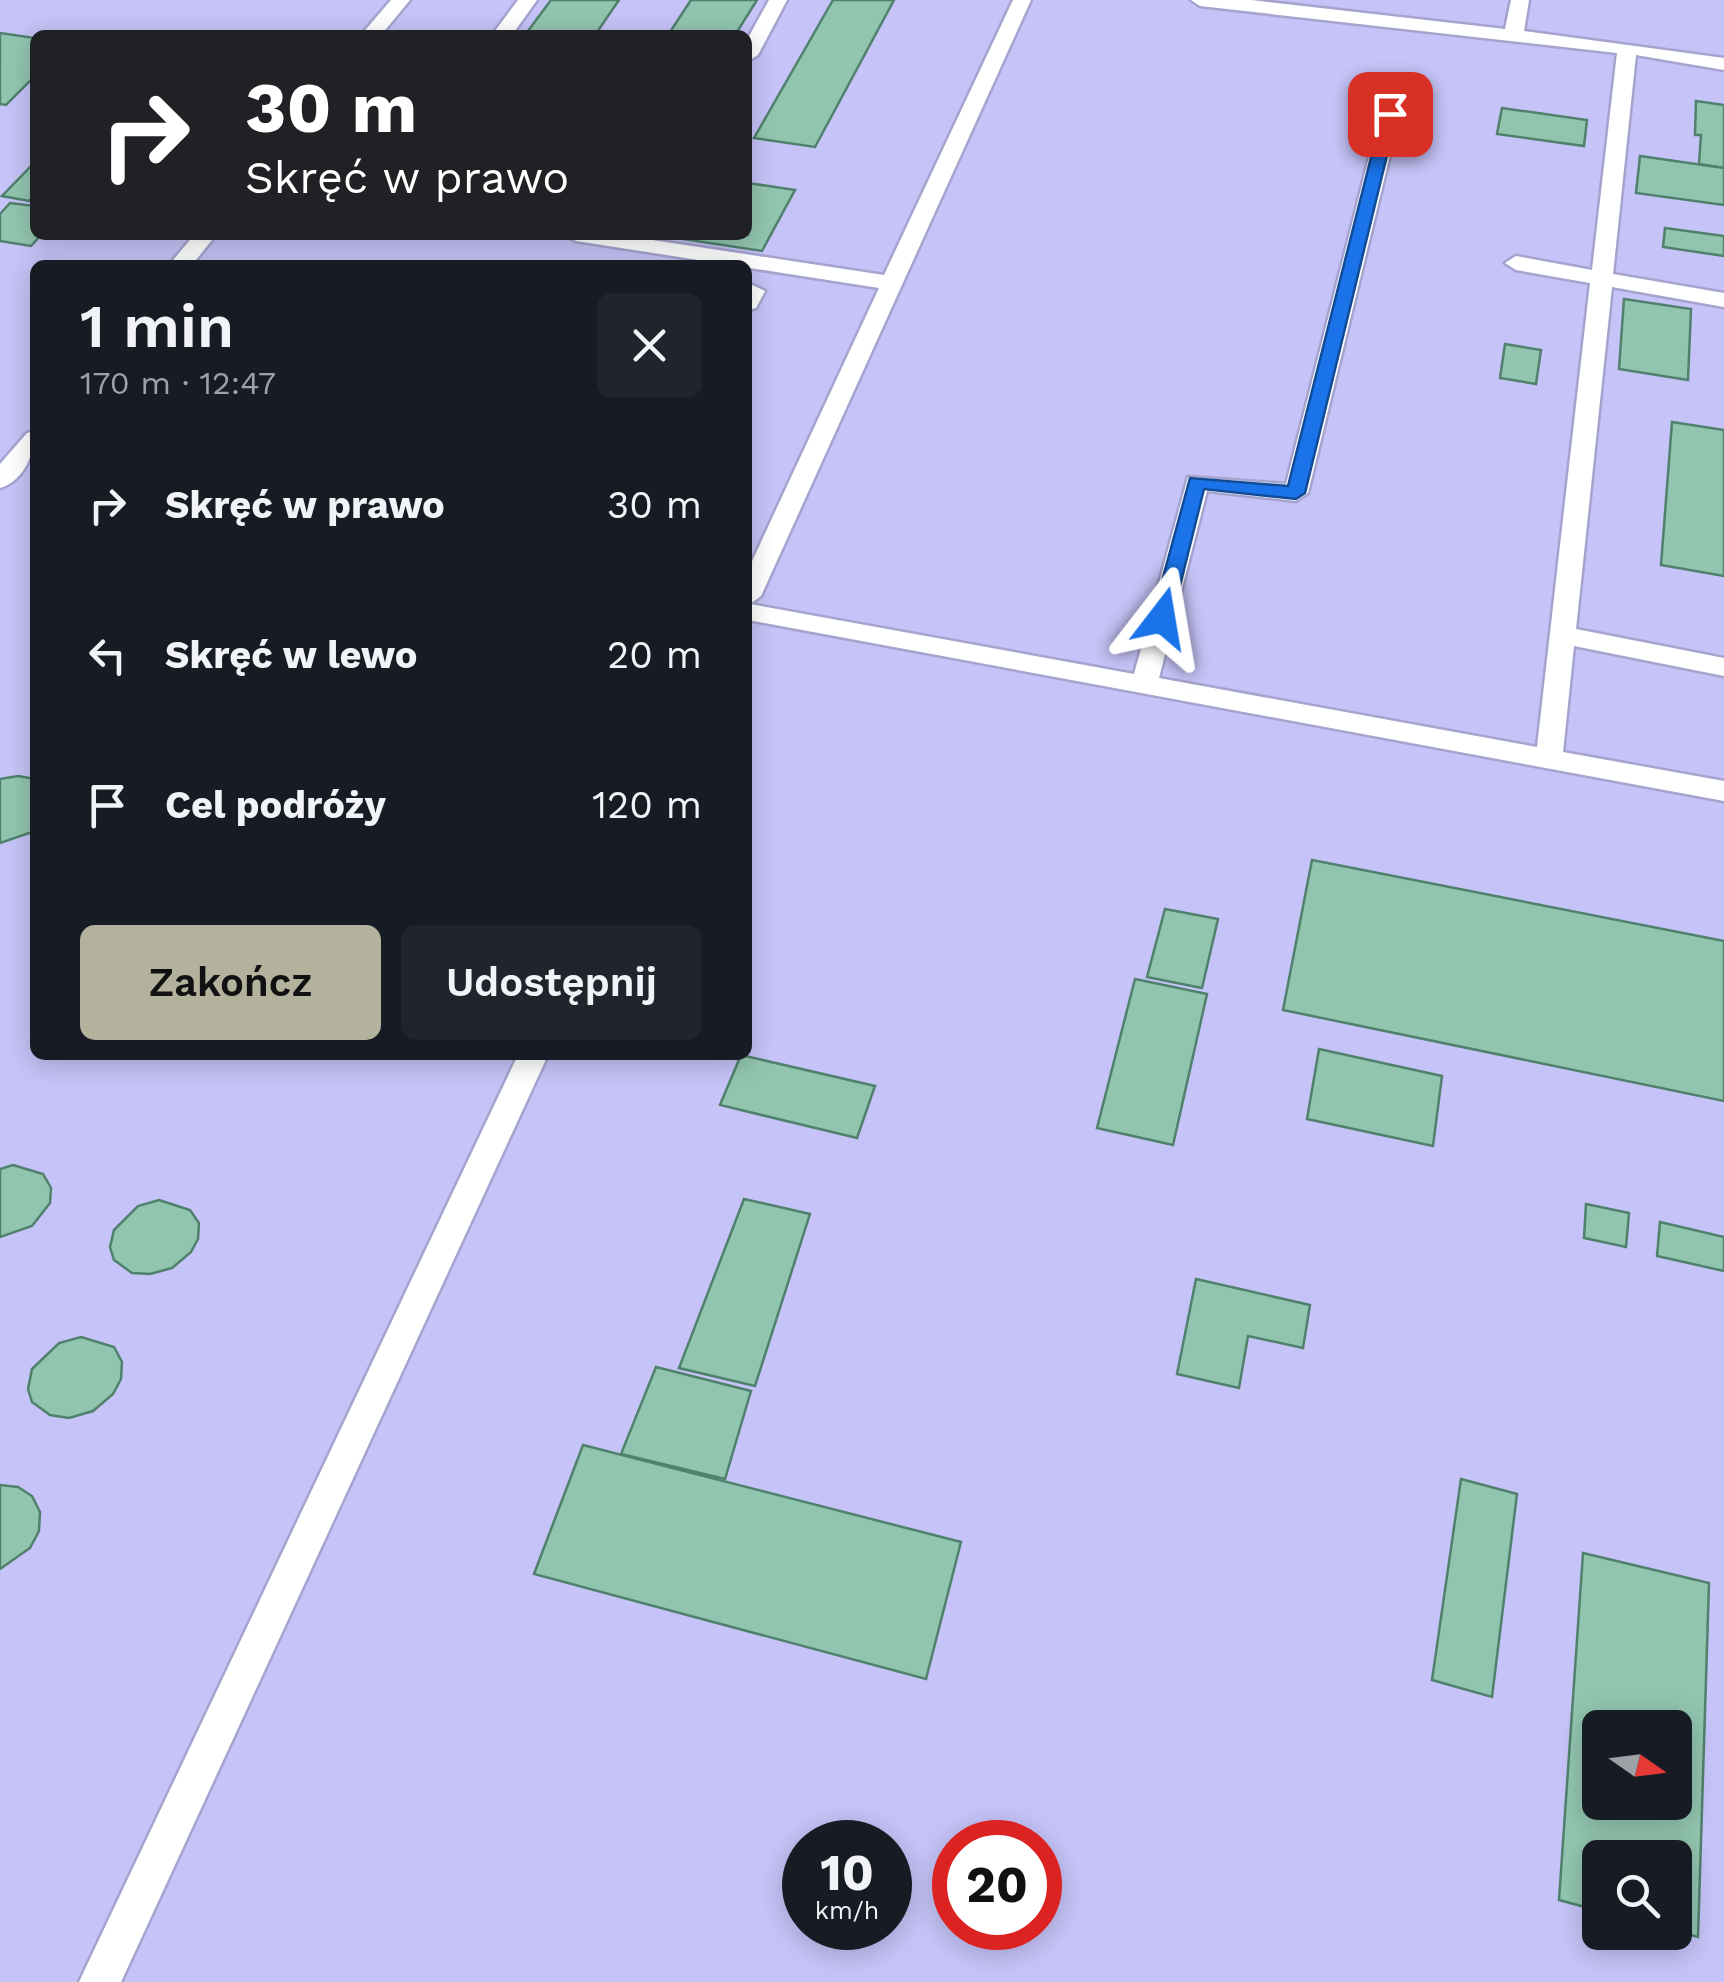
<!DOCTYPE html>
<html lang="pl">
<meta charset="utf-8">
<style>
body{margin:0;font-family:"Work Sans",sans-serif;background:#20242c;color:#f1f3f6;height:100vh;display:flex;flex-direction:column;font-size:38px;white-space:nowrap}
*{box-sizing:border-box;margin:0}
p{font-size:32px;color:#9ea1a6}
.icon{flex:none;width:55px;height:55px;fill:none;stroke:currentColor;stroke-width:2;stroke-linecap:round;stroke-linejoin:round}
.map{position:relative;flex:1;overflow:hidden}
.side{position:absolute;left:30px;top:260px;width:722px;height:800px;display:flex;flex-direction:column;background:#171b24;border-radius:15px;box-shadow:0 5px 25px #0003}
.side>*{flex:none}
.hud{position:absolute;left:30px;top:30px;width:722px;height:210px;border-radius:15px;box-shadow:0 5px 25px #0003;background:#202124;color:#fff;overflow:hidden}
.needle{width:65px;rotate:104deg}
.buttons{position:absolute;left:1582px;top:1710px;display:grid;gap:20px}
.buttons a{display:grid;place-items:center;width:110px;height:110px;border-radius:15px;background:#171b24;box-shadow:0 5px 25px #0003;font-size:50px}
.speed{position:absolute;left:782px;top:1820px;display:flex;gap:20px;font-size:50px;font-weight:700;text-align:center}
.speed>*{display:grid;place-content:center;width:130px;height:130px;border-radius:50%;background:#171b24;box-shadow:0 5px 25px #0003;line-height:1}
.speed small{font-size:25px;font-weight:400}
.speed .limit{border:15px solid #d22;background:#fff;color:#111}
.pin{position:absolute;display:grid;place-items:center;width:85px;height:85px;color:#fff;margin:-42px;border-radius:20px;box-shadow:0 5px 15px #0006}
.me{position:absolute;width:110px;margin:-55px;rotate:14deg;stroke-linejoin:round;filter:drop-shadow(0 0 8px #0008)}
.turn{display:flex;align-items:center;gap:35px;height:210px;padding:0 50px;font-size:45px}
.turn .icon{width:130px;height:130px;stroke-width:2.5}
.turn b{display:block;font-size:70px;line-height:85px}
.round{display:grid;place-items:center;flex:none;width:105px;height:105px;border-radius:15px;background:#20242c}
.summary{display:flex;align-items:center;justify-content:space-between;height:170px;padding:0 50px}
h1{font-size:60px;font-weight:600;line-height:75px}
.cta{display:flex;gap:20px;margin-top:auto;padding:20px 50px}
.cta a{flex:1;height:115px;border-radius:15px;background:#b2b29d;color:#111;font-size:40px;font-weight:600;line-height:115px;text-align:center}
.cta a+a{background:#20242c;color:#f1f3f6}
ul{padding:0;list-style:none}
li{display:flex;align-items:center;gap:30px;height:150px;padding:0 50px}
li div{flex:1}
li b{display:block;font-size:38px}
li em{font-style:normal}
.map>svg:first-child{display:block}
.built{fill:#c5c3f7;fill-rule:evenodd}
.building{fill:#92c5af;stroke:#50816d;stroke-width:2.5;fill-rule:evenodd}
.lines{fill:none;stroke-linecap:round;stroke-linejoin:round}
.service-casing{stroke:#a5a4cf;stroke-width:5}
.service{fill:#fff;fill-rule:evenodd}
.route{fill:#1a73e8;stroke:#114b97;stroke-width:2.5}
</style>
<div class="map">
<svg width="1724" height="1982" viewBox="0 0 1724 1982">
<rect width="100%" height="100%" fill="#cfcefb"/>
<path class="built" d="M0 0H1724V1982H0ZM35 35H748V235H35ZM35 265H748V1055H35ZM1600 1728H1675V1802H1600ZM805 1842H890V1928H805ZM955 1842H1040V1928H955ZM1600 1858H1675V1932H1600Z"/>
<g class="building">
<polygon points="551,0 619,0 595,35 525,35"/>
<polygon points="691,0 757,0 735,35 668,35"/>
<polygon points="833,0 894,0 815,147 754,138"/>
<polygon points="0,33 35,38 35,76 6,105 0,104"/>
<polygon points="1696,101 1724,105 1724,168 1699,164 1701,135 1695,135"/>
<polygon points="1502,108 1587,120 1584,146 1497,134"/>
<polygon points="1640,156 1724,168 1724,205 1636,193"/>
<polygon points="35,162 35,194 29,201 2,196"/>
<polygon points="748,183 795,190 762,251 663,236 748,235"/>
<polygon points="10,203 35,206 35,235 41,235 31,246 0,241 0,214"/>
<polygon points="1665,228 1724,236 1724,256 1663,247"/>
<polygon points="1624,299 1691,309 1688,380 1619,369"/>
<polygon points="1505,344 1541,350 1536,384 1500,378"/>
<polygon points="1672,422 1724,430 1724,576 1661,565"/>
<polygon points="18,776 35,779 35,831 0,843 0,779"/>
<polygon points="1312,860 1724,941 1724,1101 1283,1010"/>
<polygon points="1165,909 1218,919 1202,988 1147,977"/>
<polygon points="1135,979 1207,994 1173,1145 1097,1128"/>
<polygon points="1319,1049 1442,1076 1433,1146 1307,1119"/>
<polygon points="741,1055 875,1086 857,1138 720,1105"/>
<polygon points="13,1165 43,1174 51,1188 50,1203 32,1226 0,1237 0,1169"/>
<polygon points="744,1199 810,1214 755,1386 679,1368"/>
<polygon points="159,1200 190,1210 199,1223 198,1239 191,1252 172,1268 150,1274 132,1273 114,1260 110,1247 114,1230 138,1206"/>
<polygon points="1586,1204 1629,1213 1626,1247 1584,1238"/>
<polygon points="1660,1222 1724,1237 1724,1271 1657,1256"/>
<polygon points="1196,1279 1310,1305 1303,1348 1248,1336 1239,1388 1177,1374"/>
<polygon points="81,1337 114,1347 122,1362 121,1379 113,1394 93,1411 69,1418 50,1415 32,1402 28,1389 32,1369 59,1343"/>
<polygon points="656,1367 751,1391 725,1479 621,1454"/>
<polygon points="583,1445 961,1542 926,1679 534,1574"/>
<polygon points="1461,1479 1517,1494 1492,1697 1432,1680"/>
<polygon points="0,1485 18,1487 32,1496 40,1512 39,1531 30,1548 0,1569"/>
<path d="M1583 1553 1709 1583 1698 1937 1675 1931V1858H1600V1911L1559 1900ZM1600 1728H1675V1802H1600Z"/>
</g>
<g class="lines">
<g class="service-casing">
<g id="service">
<polygon points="391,0 410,0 381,35 361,35"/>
<polygon points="518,0 537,0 512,35 492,35"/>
<polygon points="769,0 787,0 758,55 748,61 748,38"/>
<polygon points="1013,0 1031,0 761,596 750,604 1134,674 1188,477 1286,484 1380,114 1390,108 1400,114 1308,493 1296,501 1207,491 1159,678 1537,747 1590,283 1516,270 1505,263 1516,256 1592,270 1617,53 1200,6 1191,0 1251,0 1505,29 1511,0 1529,0 1524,31 1724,58 1724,70 1636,55 1613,274 1724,293 1724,307 1612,287 1576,629 1724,658 1724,676 1574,646 1563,752 1724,781 1724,801 748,620 748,570 879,288 576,241 565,235 619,235 884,275"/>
<polygon points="194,235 216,235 192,265 169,265"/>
<polygon points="748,283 765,291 756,308 748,310"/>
<path d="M35 431C35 453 24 481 0 488V464L27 433Z"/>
<polygon points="518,1055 548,1055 121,1982 79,1982"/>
</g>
</g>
<use href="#service" class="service"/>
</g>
<polygon class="route" points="1390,110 1397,114 1305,493 1296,499 1204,489 1172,618 1169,622 1155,622 1152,618 1190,478 1288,486 1382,114"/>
</svg>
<div class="buttons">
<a><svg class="needle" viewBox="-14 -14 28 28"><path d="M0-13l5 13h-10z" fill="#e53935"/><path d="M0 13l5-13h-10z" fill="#9ea1a6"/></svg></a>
<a><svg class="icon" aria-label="search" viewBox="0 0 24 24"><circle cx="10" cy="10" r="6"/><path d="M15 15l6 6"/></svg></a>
</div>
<div class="speed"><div>10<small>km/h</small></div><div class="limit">20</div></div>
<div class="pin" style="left:1390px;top:114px;background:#d93025"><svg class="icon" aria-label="arrive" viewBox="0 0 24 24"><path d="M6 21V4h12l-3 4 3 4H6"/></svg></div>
<svg class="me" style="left:1162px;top:618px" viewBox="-20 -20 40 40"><path d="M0-17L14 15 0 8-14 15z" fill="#1a73e8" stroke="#fff" stroke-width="4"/></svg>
<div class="hud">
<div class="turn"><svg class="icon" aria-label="right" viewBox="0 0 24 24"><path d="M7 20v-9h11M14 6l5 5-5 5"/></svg><div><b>30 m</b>Skręć w prawo</div></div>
</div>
<section class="side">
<div class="summary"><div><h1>1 min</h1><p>170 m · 12:47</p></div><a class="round"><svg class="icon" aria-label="close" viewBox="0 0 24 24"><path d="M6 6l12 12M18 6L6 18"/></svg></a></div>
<ul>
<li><svg class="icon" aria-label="right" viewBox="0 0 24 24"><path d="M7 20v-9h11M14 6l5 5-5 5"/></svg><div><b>Skręć w prawo</b></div><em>30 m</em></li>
<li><svg class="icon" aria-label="left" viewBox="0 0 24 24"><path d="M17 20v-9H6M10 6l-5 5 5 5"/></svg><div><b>Skręć w lewo</b></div><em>20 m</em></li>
<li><svg class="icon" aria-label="arrive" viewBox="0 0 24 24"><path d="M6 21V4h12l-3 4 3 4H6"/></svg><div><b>Cel podróży</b></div><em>120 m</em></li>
</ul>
<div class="cta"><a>Zakończ</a><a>Udostępnij</a></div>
</section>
</div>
